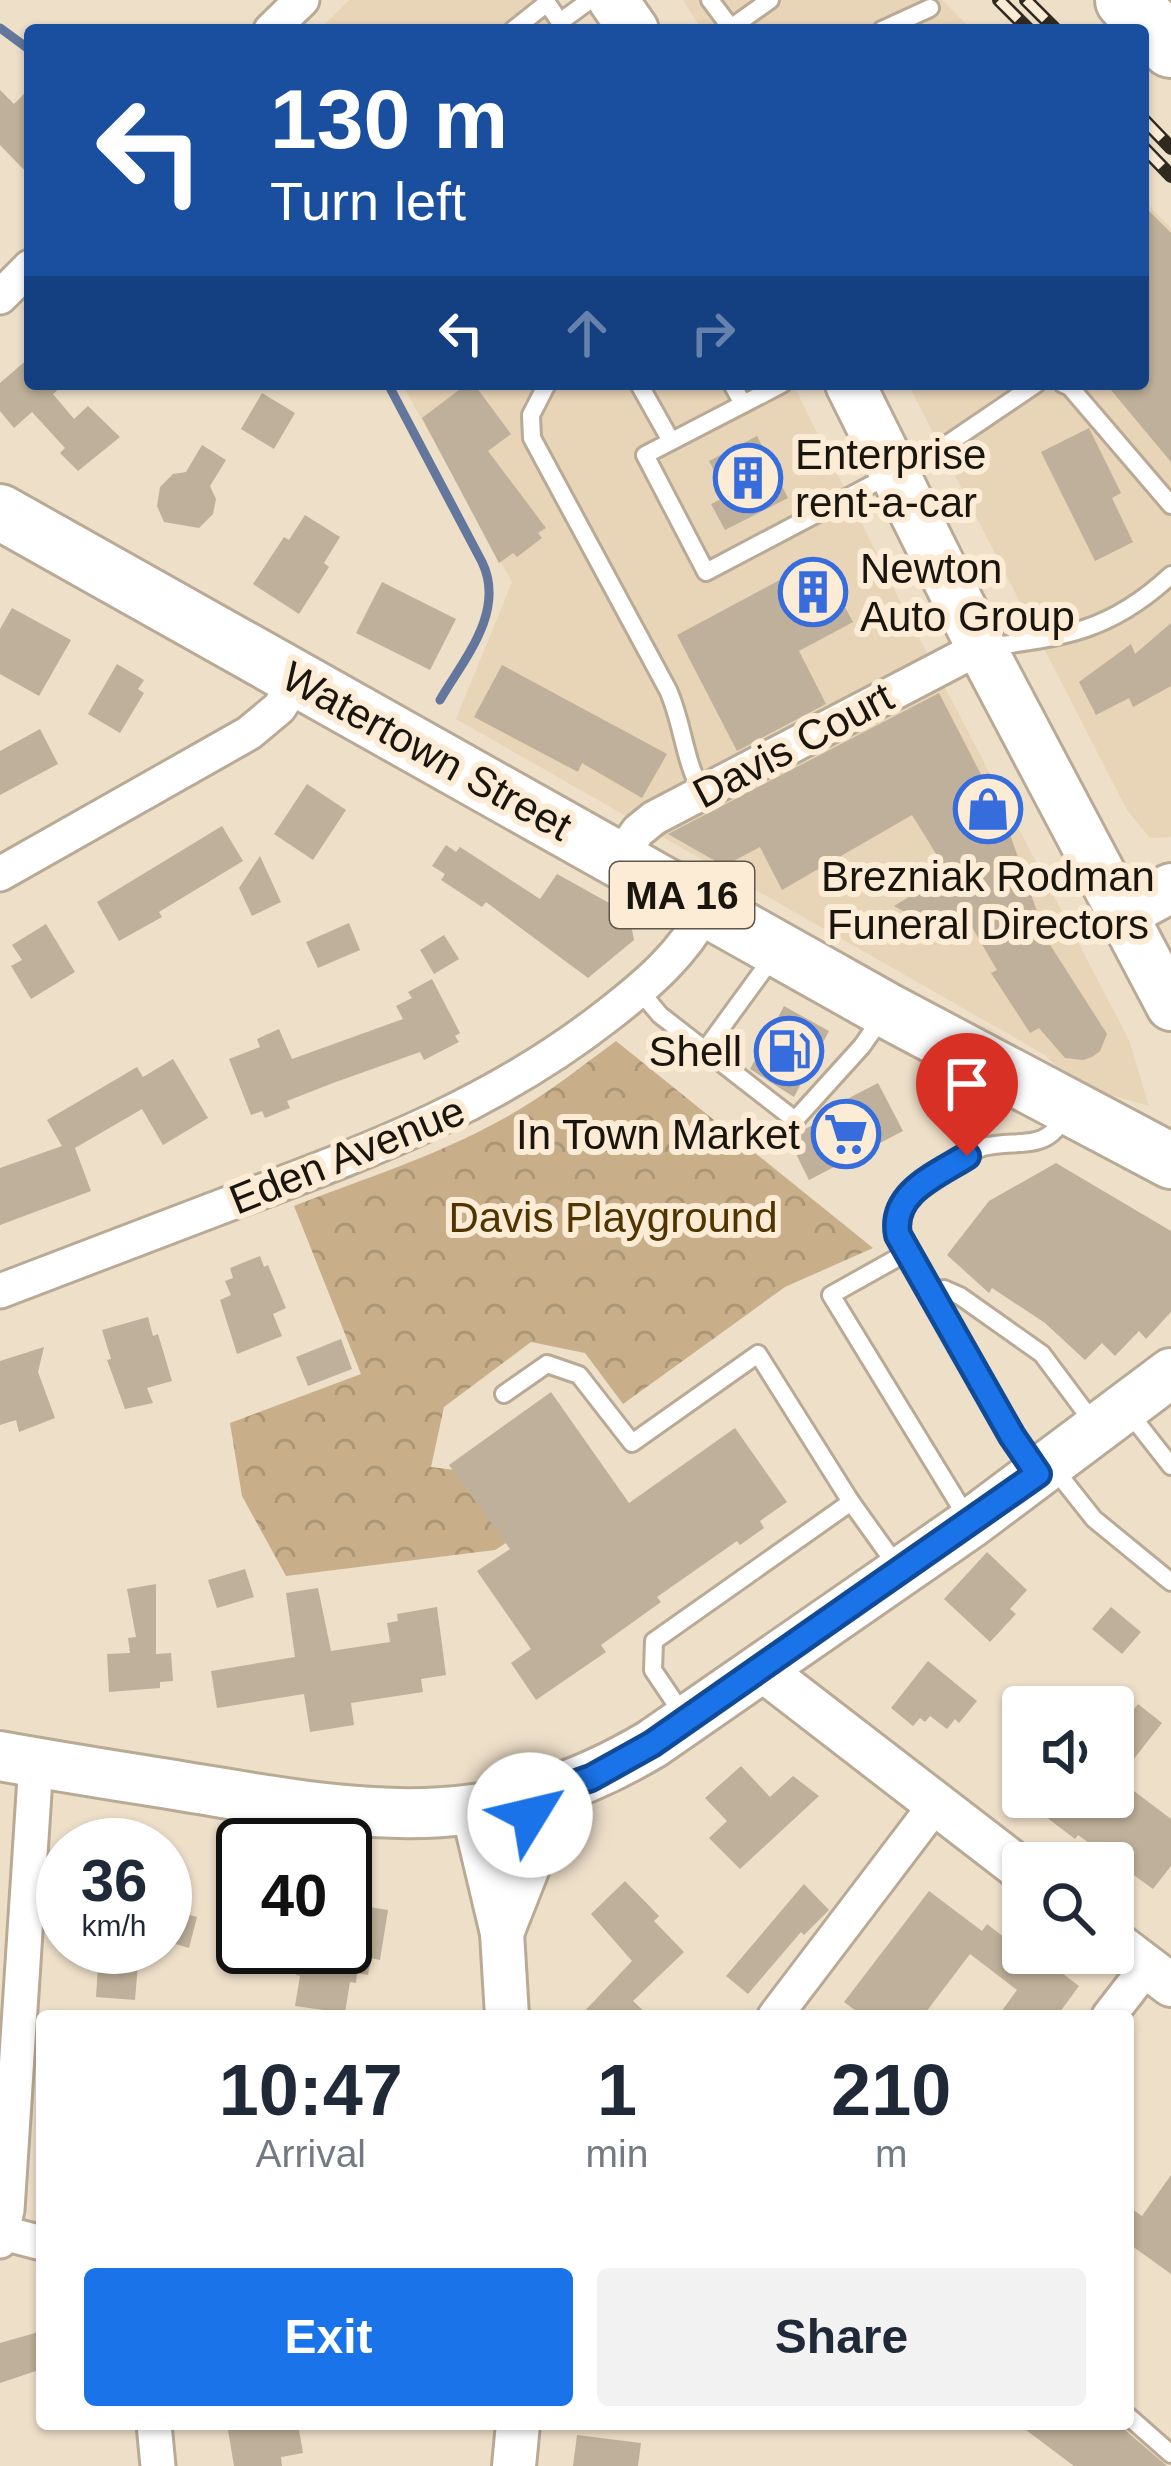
<!DOCTYPE html>
<style>
body{margin:0;font-family:Arial,sans-serif;background:#f2f2f3;color:#1f2937;height:100vh;display:flex;flex-direction:column;font-size:45px;white-space:nowrap}
*{box-sizing:border-box;margin:0}
p{font-size:39px;color:#747a83}
.icon{flex:none;width:66px;height:66px;fill:none;stroke:currentColor;stroke-width:2;stroke-linecap:round;stroke-linejoin:round}
.map{position:relative;flex:1;overflow:hidden}
.panel{position:absolute;left:36px;top:2010px;width:1098px;height:420px;display:flex;flex-direction:column;background:#fff;border-radius:12px;box-shadow:0 3px 9px #0004}
.panel>*{flex:none}
.top-card{position:absolute;left:24px;top:24px;width:1125px;height:366px;border-radius:12px;box-shadow:0 3px 9px #0004;background:#1a4fa0;color:#fff;overflow:hidden}
.controls{position:absolute;left:1002px;top:1686px;display:grid;gap:24px}
.controls a{display:grid;place-items:center;width:132px;height:132px;border-radius:12px;background:#fff;box-shadow:0 3px 9px #0004;font-size:60px}
.speed{position:absolute;left:36px;top:1818px;display:flex;gap:24px;font-size:60px;font-weight:700;text-align:center}
.speed>*{display:grid;place-content:center;width:156px;height:156px;border-radius:50%;background:#fff;box-shadow:0 3px 9px #0004;line-height:1}
.speed small{font-size:30px;font-weight:400}
.speed .limit{border:6px solid #111;border-radius:18px;background:#fff;color:#111}
.pin{position:absolute;display:grid;place-items:center;width:102px;height:102px;color:#fff;margin:-123px -51px;border-radius:50% 50% 50% 0;rotate:-45deg;box-shadow:0 0 12px #0007}
.pin .icon{rotate:45deg}
.me{position:absolute;width:132px;margin:-66px;rotate:54deg;stroke-linejoin:round;filter:drop-shadow(0 0 9px #0008)}
.turn{display:flex;align-items:center;gap:42px;height:252px;padding:0 48px;font-size:54px}
.turn .icon{width:156px;height:156px;stroke-width:2.5}
.turn b{display:block;font-size:84px;line-height:102px}
.lanes{display:flex;align-items:center;height:114px;padding:0 48px;background:#0003;justify-content:center;gap:60px;direction:ltr}
.lanes .off{opacity:.35}
.eta{display:flex;justify-content:space-evenly;align-items:center;height:204px;text-align:center}
.eta b{font-size:72px;font-weight:600;line-height:84px}
.primary-button{display:flex;gap:24px;margin-top:auto;padding:24px 48px}
.primary-button a{flex:1;height:138px;border-radius:12px;background:#1a73e8;color:#fff;font-size:48px;font-weight:600;line-height:138px;text-align:center}
.primary-button a+a{background:#f2f2f3;color:#1f2937}
.map>svg:first-child{display:block}
.built{fill:#e8d4b7}
.forest{fill:url(#forest-crowns)}
.lines{fill:none;stroke-linecap:round;stroke-linejoin:round}
.stream{stroke:#63779d;stroke-width:9}
.building{fill:#beb09a}
.service-casing{stroke:#b9aa95;stroke-width:22}
.minor-casing{stroke:#b9aa95;stroke-width:39}
.tertiary-casing{stroke:#b9aa95;stroke-width:48}
.secondary-casing{stroke:#b9aa95;stroke-width:54}
.primary-casing{stroke:#b9aa95;stroke-width:60}
.motorway-casing{stroke:#b9aa95;stroke-width:66}
.service{stroke:#fff;stroke-width:16}
.minor{stroke:#fff;stroke-width:33}
.tertiary{stroke:#fff;stroke-width:42}
.secondary{stroke:#fff;stroke-width:48}
.primary{stroke:#fff;stroke-width:54}
.motorway{stroke:#fff;stroke-width:60}
.rail-casing{stroke:#2f2920;stroke-width:14}
.rail{stroke:#fcecd6;stroke-width:9;stroke-dasharray:27;stroke-linecap:butt}
.route-casing{stroke:#114b97;stroke-width:30}
.route{stroke:#1a73e8;stroke-width:21}
.labels{text-anchor:middle;dominant-baseline:central;stroke-width:12;stroke-linejoin:round;paint-order:stroke}
.shield{fill:#fcecd6;stroke:#5e5649;stroke-width:3}
.shield-label{font-size:39px;font-weight:bold;fill:#1a150d}
.poi-label{font-size:42px;fill:#1a150d;stroke:#fcecd6;text-anchor:start}
.street-label{font-size:42px;fill:#1a150d;stroke:#fcecd6}
.park-label{font-size:42px;fill:#503500;stroke:#fcecd6}
</style>
<div class="map">
<svg width="1171" height="2466" viewBox="0 0 1171 2466">
<defs>
<pattern id="forest-crowns" width="20" height="18" patternUnits="userSpaceOnUse" patternTransform="scale(3)"><rect width="20" height="18" fill="#c8af8a"/><path d="M2 6a3 3 0 1 1 6 0M12 15a3 3 0 1 1 6 0" fill="none" stroke="#ab9676"/></pattern>
</defs>
<rect width="100%" height="100%" fill="#eedfc9"/>
<g class="built">
<polygon points="349,0 554,0 574,30 319,30"/>
<polygon points="683,0 942,0 972,30 702,30"/>
<polygon points="1143,200 1171,228 1171,837 1150,838 1127,810 908,384 1143,384"/>
<polygon points="402,384 793,384 905,611 1129,1040 1149,1106 1075,1085 1045,1055 456,719 512,582"/>
</g>
<path class="forest" d="M616 1041 873 1248 785 1287 623 1404 585 1353 531 1342 444 1407 431 1467 455 1470 506 1543 495 1550 286 1576 242 1496 230 1423 361 1374 294 1206C363 1179 436 1156 501 1120 542 1098 578 1069 616 1041Z"/>
<g class="lines">
<g class="stream">
<polyline points="0,28 30,50"/>
<path d="M388 384 482 562C506 611 464 659 440 700"/>
</g>
</g>
<g class="building">
<polygon points="30,88 30,176 0,145 0,90 14,104"/>
<polygon points="1143,205 1171,233 1171,462 1106,384 1143,384"/>
<polygon points="30,357 30,384 64,384 53,394 74,419 88,406 120,437 78,471 60,453 65,448 32,412 14,428 0,411 0,383"/>
<polygon points="467,384 474,384 511,434 488,451 546,528 538,533 542,538 517,557 513,553 499,563 422,418"/>
<polygon points="262,393 295,413 274,449 241,429"/>
<polygon points="1089,428 1121,493 1112,498 1133,542 1095,561 1041,452"/>
<polygon points="757,436 788,498 725,530 711,504 727,496 709,461"/>
<polygon points="202,445 226,460 210,486 216,499 213,514 199,528 164,522 157,506 160,487 173,474 186,472"/>
<polygon points="305,515 340,537 324,563 329,567 299,614 253,584 284,537 289,540"/>
<polygon points="819,559 853,622 799,651 826,704 737,751 677,635"/>
<polygon points="382,582 456,619 430,670 356,633"/>
<polygon points="12,608 71,640 39,696 0,674 0,629"/>
<polygon points="1171,623 1171,686 1133,707 1129,698 1096,715 1079,682 1131,644 1135,654"/>
<polygon points="117,664 144,680 138,689 144,693 120,733 88,714"/>
<polygon points="502,665 667,754 642,798 582,763 578,772 474,717"/>
<polygon points="939,693 1006,823 1047,940 1107,1034 1100,1051 1092,1057 1083,1060 1065,1058 1039,1028 1030,1033 991,973 997,970 969,922 945,935 894,906 948,873 912,815 782,890 760,847 724,866 668,834"/>
<polygon points="40,729 58,764 0,795 0,751"/>
<polygon points="307,784 346,810 313,860 274,834"/>
<polygon points="222,826 243,861 159,912 162,917 119,941 97,902"/>
<polygon points="446,845 456,852 460,847 540,899 557,874 629,914 634,940 588,978 486,902 482,907 441,880 445,874 432,866"/>
<polygon points="260,856 281,902 252,916 239,888"/>
<polygon points="349,923 360,950 318,968 306,942"/>
<polygon points="46,924 75,972 31,999 11,966 22,960 12,945"/>
<polygon points="444,935 459,959 434,974 420,950"/>
<polygon points="432,979 460,1033 455,1036 459,1042 424,1060 420,1052 333,1083 287,1101 290,1108 265,1118 262,1111 251,1115 229,1059 260,1047 257,1039 279,1029 292,1059 403,1019 396,1006 412,998 408,992"/>
<polygon points="784,1006 829,1031 794,1097 750,1069"/>
<polygon points="173,1059 208,1118 163,1145 142,1109 75,1148 91,1191 0,1225 0,1168 62,1146 47,1120 137,1067 143,1077"/>
<polygon points="878,1083 903,1131 809,1180 788,1138 830,1116 822,1112"/>
<polygon points="1056,1163 1171,1231 1171,1312 1146,1339 1139,1331 1115,1356 1102,1343 1085,1360 1045,1323 992,1288 989,1293 947,1255 989,1201"/>
<polygon points="260,1256 264,1267 268,1265 286,1308 273,1314 282,1336 237,1354 220,1300 231,1295 225,1281 233,1278 230,1268"/>
<polygon points="148,1317 153,1336 158,1334 172,1381 147,1388 153,1403 125,1409 107,1360 111,1359 102,1330"/>
<polygon points="341,1339 352,1369 308,1386 296,1357"/>
<polygon points="44,1347 38,1372 55,1418 19,1432 16,1420 0,1425 0,1361"/>
<polygon points="551,1392 629,1503 735,1428 787,1502 760,1521 764,1528 740,1545 737,1541 657,1597 661,1602 601,1645 606,1652 536,1700 511,1663 531,1649 477,1571 510,1549 449,1465"/>
<polygon points="987,1552 1027,1590 1010,1609 1016,1614 990,1642 944,1599"/>
<polygon points="245,1569 254,1597 217,1608 208,1580"/>
<polygon points="156,1584 156,1654 171,1653 173,1681 160,1682 160,1688 109,1692 107,1654 130,1653 128,1638 136,1637 127,1589"/>
<polygon points="318,1588 331,1651 390,1642 387,1623 398,1621 397,1614 437,1607 446,1675 421,1679 423,1692 351,1703 354,1725 310,1732 304,1694 217,1708 211,1671 295,1657 286,1593"/>
<polygon points="1111,1607 1141,1632 1122,1654 1092,1629"/>
<polygon points="928,1661 977,1701 959,1723 955,1719 947,1729 930,1716 925,1722 920,1718 913,1726 891,1708"/>
<polygon points="1138,1704 1162,1723 1118,1779 1171,1819 1171,1866 1153,1889 1078,1835 1075,1839 1020,1797 1113,1797 1113,1737"/>
<polygon points="741,1766 770,1797 793,1776 819,1796 740,1869 709,1838 727,1821 705,1798"/>
<polygon points="625,1881 659,1916 654,1921 684,1952 633,2001 649,2016 580,2016 632,1961 591,1914"/>
<polygon points="804,1884 829,1910 804,1935 801,1932 748,1994 726,1976"/>
<polygon points="929,1891 982,1931 987,1924 1036,1962 1043,1953 1056,1953 1070,1963 1062,1973 1079,1986 1057,2016 998,2016 1017,1990 970,1954 923,2016 863,2016 844,2002"/>
<polygon points="345,1903 388,1910 380,1960 371,1958 368,1975 357,1973 356,1983 350,1982 345,2013 295,2006 300,1976 296,1975 298,1961 290,1960 291,1947 345,1947"/>
<polygon points="172,1910 197,1917 189,1948 165,1941"/>
<polygon points="99,1949 139,1952 135,2000 96,1997"/>
<polygon points="1171,2175 1171,2274 1128,2243 1128,2206 1142,2216"/>
<polygon points="42,2331 42,2369 0,2383 0,2343"/>
<polygon points="227,2424 298,2424 303,2453 281,2457 282,2466 234,2466"/>
<polygon points="1018,2424 1118,2424 1167,2466 1074,2466"/>
<polygon points="577,2435 641,2443 638,2466 573,2466"/>
</g>
<g class="lines">
<g class="service-casing">
<g id="service">
<polyline points="710,0 731,28"/>
<polyline points="513,30 547,3 560,22 590,0"/>
<polyline points="728,30 770,0"/>
<polyline points="882,30 930,8"/>
<path d="M547 384 531 415 532 438 668 690C683 723 684 761 702 792"/>
<polyline points="639,384 671,441"/>
<polyline points="732,384 743,404"/>
<polyline points="782,384 645,455 706,572 943,447 1036,384"/>
<polyline points="1063,384 1070,387 1171,505"/>
<path d="M987 647C1065 637 1111 631 1171 575"/>
<polyline points="639,990 660,1015 795,1120 862,1046 883,1016"/>
<polyline points="705,1050 775,954"/>
<polyline points="906,1253 831,1295 968,1519"/>
<polyline points="928,1292 944,1289 960,1296 1042,1354 1095,1425"/>
<polyline points="504,1394 547,1364 579,1375 632,1443 758,1354 851,1502"/>
<polyline points="1127,1410 1171,1466"/>
<polyline points="1052,1466 1094,1519 1171,1582"/>
<path d="M1036 1471 906 1253C882 1209 908 1194 942 1171 955 1163 969 1152 983 1147 1016 1138 1048 1154 1065 1114"/>
<polyline points="686,1719 653,1670 654,1641 851,1502 899,1569"/>
<polyline points="1128,2416 1171,2454"/>
</g>
</g>
<g class="minor-casing">
<g id="minor">
<polyline points="271,30 302,0"/>
<polyline points="0,297 30,267"/>
<polyline points="618,859 638,831 654,818 981,647"/>
<polyline points="0,874 249,733 279,708 299,678"/>
<path d="M0 1291C83 1259 166 1228 249 1196 380 1147 497 1102 608 1015 648 984 683 954 707 909"/>
<polyline points="775,2016 936,1804"/>
<polyline points="1109,2016 1147,1967"/>
<polyline points="3,2233 42,2243"/>
<polyline points="0,2241 7,2210 36,1762"/>
<polyline points="154,2424 158,2466"/>
</g>
</g>
<g class="tertiary-casing">
<g id="tertiary">
<polyline points="760,1668 1023,1871"/>
<polyline points="473,1811 502,1933 507,2016"/>
<polyline points="502,1933 532,1857 533,1829 527,1800"/>
<polyline points="1113,1941 1171,1985"/>
<polyline points="514,2466 518,2424"/>
</g>
</g>
<g class="secondary-casing">
<g id="secondary">
<polyline points="613,0 634,30"/>
<polyline points="850,384 981,647 1171,1006"/>
<polyline points="1123,914 1171,888"/>
<path d="M0 1756C72 1769 145 1780 217 1792 383 1820 501 1834 652 1744L971 1523 1171 1373"/>
</g>
</g>
<g class="primary-casing">
<polyline id="primary" points="0,512 886,1010 1171,1161"/>
</g>
<g class="motorway-casing">
<polyline id="motorway" points="1126,0 1171,47"/>
</g>
<use href="#service" class="service"/>
<use href="#minor" class="minor"/>
<use href="#tertiary" class="tertiary"/>
<use href="#secondary" class="secondary"/>
<use href="#primary" class="primary"/>
<use href="#motorway" class="motorway"/>
<g class="rail-casing">
<g id="rail">
<polyline points="999,0 1029,30"/>
<polyline points="1026,0 1056,30"/>
<polyline points="1143,119 1171,148"/>
<polyline points="1143,147 1171,176"/>
</g>
</g>
<use href="#rail" class="rail"/>
</g>
<g class="lines">
<g class="route-casing">
<path id="route" d="M530 1815 527 1800 591 1778 652 1744 1038 1474 1012 1436 898 1235C890 1193 937 1175 967 1156"/>
</g>
<use href="#route" class="route"/>
</g>
<defs>
<g id="building-ring" transform="scale(3.45)"><circle r="9.5" fill="#fcecd6" stroke="#366cdb" stroke-width="1.5"/><path d="M-4-6H4V6H1V3H-1V6H-4ZM-2.5-4.3h1.7v1.8h-1.7ZM.8-4.3h1.7v1.8H.8ZM-2.5-1h1.7V.8h-1.7ZM.8-1h1.7V.8H.8Z" fill="#366cdb"/></g>
<g id="shop-ring" transform="scale(3.45)"><circle r="9.5" fill="#fcecd6" stroke="#366cdb" stroke-width="1.5"/><path d="M-5-2.5h2.3a2.7 3.5 0 0 1 5.4 0H5L5.5 6h-11ZM-1.5-2.5h3a1.5 2.3 0 0 0-3 0Z" fill="#366cdb"/></g>
<g id="fuel-ring" transform="scale(3.45)"><circle r="9.5" fill="#fcecd6" stroke="#366cdb" stroke-width="1.5"/><path d="M-5.5-6h7V0h2V4h1.3V-2.5L3-4.5l.8-.8L6-3V5H2.5V1h-1V6h-7ZM-4.2-4.7v3.2H.2V-4.7Z" fill="#366cdb"/></g>
<g id="supermarket-ring" transform="scale(3.45)"><circle r="9.5" fill="#fcecd6" stroke="#366cdb" stroke-width="1.5"/><path d="M-6-5.5h2.5l.6 2H6L4.5 2H-2.5L-4.4-4H-6ZM-1.5 3.2a1.3 1.3 0 1 0 .1 0ZM3 3.2a1.3 1.3 0 1 0 .1 0Z" fill="#366cdb"/></g>
</defs>
<g fill-rule="evenodd">
<use href="#building-ring" x="748" y="478"/>
<use href="#building-ring" x="813" y="592"/>
<use href="#shop-ring" x="988" y="809"/>
<use href="#fuel-ring" x="789" y="1051"/>
<use href="#supermarket-ring" x="846" y="1134"/>
</g>
<g class="labels">
<rect class="shield" x="610" y="862" width="144" height="66" rx="9"/>
<g class="shield-label">
<text x="682" y="895">MA 16</text>
</g>
<g class="poi-label">
<text x="795" y="454">Enterprise<tspan x="795" dy="48">rent-a-car</tspan></text>
<text x="860" y="568">Newton<tspan x="860" dy="48">Auto Group</tspan></text>
<text x="988" y="876" text-anchor="middle">Brezniak Rodman<tspan x="988" dy="48">Funeral Directors</tspan></text>
<text x="742" y="1051" text-anchor="end">Shell</text>
<text x="800" y="1134" text-anchor="end">In Town Market</text>
</g>
<g class="street-label">
<text transform="translate(793 745) rotate(-28)">Davis Court</text>
<text transform="translate(427 751) rotate(29)">Watertown Street</text>
<text transform="translate(347 1155) rotate(-22)">Eden Avenue</text>
</g>
<g class="park-label">
<text x="613" y="1217">Davis Playground</text>
</g>
</g>
</svg>
<div class="controls">
<a><svg class="icon" aria-label="sound" viewBox="0 0 24 24"><path d="M4 9h4l5-4v14l-5-4H4zM17 9q2 3 0 6"/></svg></a>
<a><svg class="icon" aria-label="search" viewBox="0 0 24 24"><circle cx="10" cy="10" r="6"/><path d="M15 15l6 6"/></svg></a>
</div>
<div class="speed"><div>36<small>km/h</small></div><div class="limit">40</div></div>
<div class="pin" style="left:967px;top:1156px;background:#d93025"><svg class="icon" aria-label="arrive" viewBox="0 0 24 24"><path d="M6 21V4h12l-3 4 3 4H6"/></svg></div>
<svg class="me" style="left:530px;top:1815px" viewBox="-20 -20 40 40"><circle r="19" fill="#fff"/><path d="M0-13L10 11 0 6-10 11z" fill="#1a73e8"/></svg>
<div class="top-card">
<div class="turn"><svg class="icon" aria-label="left" viewBox="0 0 24 24"><path d="M17 20v-9H6M10 6l-5 5 5 5"/></svg><div><b>130 m</b>Turn left</div></div>
<div class="lanes"><svg class="icon" aria-label="left" viewBox="0 0 24 24"><path d="M17 20v-9H6M10 6l-5 5 5 5"/></svg><svg class="icon off" aria-label="ahead" viewBox="0 0 24 24"><path d="M12 20V5M6 11l6-6 6 6"/></svg><svg class="icon off" aria-label="right" viewBox="0 0 24 24"><path d="M7 20v-9h11M14 6l5 5-5 5"/></svg></div>
</div>
<section class="panel">
<div class="eta">
<div><b>10:47</b><p>Arrival</p></div>
<div><b>1</b><p>min</p></div>
<div><b>210</b><p>m</p></div>
</div>
<div class="primary-button"><a>Exit</a><a>Share</a></div>
</section>
</div>
